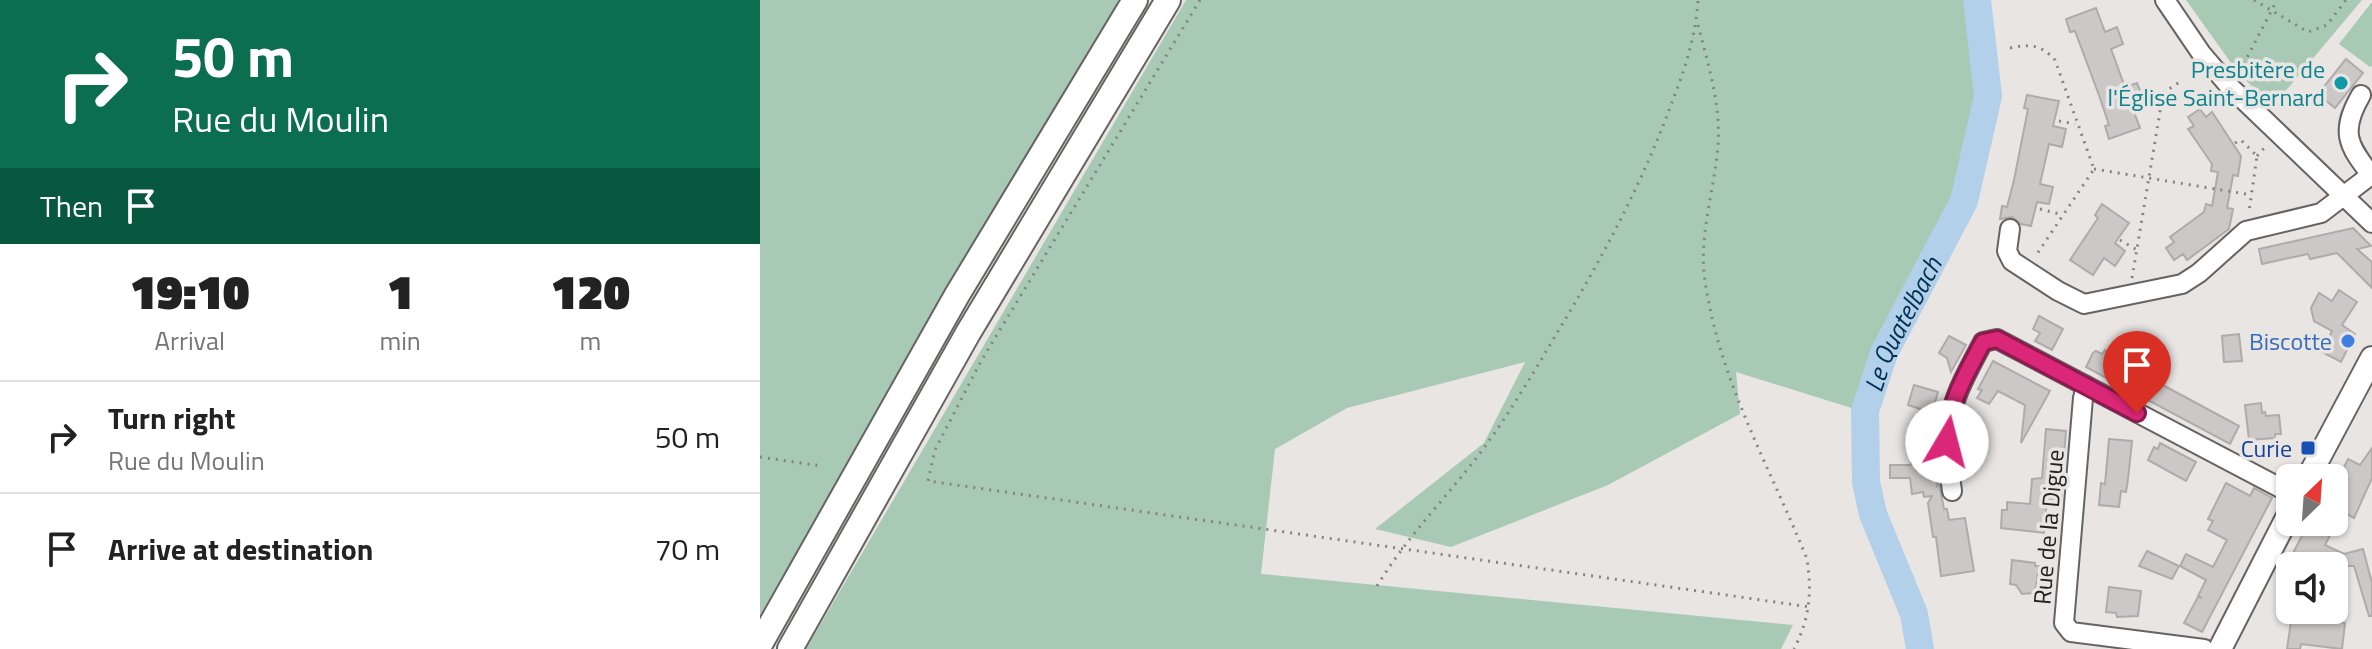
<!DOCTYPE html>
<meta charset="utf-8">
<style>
body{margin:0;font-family:"Titillium Web",sans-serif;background:#f6f6f6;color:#222;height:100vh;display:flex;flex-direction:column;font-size:30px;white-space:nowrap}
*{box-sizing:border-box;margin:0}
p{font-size:26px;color:#767676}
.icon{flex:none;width:44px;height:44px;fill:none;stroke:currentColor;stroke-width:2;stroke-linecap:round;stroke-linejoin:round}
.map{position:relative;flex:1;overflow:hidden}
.side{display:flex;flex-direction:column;background:#fff;width:760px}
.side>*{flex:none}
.hud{background:#0b6e4f;color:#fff;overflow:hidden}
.needle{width:52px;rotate:25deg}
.fabs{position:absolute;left:1516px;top:464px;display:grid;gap:16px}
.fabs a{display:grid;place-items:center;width:72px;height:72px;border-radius:12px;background:#fff;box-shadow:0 2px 6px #0004;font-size:40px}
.pin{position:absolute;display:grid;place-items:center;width:68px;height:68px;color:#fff;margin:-82px -34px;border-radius:50% 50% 50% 0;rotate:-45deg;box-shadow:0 0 8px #0007}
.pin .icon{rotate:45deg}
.me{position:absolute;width:88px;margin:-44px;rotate:8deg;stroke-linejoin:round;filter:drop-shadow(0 0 6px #0008)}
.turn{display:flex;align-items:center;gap:28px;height:168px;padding:0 40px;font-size:36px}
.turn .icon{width:104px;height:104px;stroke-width:2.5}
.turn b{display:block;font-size:56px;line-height:68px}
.then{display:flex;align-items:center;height:76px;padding:0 40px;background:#0003;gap:16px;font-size:30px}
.eta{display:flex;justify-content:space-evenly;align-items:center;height:136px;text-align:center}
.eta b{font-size:48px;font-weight:800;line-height:56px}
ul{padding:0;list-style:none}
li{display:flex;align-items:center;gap:24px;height:112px;padding:0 40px;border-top:2px solid #e0e0e0}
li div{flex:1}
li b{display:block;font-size:30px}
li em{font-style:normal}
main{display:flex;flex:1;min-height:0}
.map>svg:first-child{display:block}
.green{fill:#a8c9b4}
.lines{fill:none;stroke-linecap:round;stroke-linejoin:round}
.river{stroke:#b3d0ea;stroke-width:28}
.building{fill:#ccc8c7;stroke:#aeabaa;stroke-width:2}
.minor-casing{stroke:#666362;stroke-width:22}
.major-casing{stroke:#666362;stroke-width:26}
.highway-casing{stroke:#666362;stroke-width:28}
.path{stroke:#858382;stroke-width:3;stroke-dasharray:2 6;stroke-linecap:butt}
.minor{stroke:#fff;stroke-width:18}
.major{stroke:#fff;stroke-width:22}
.highway{stroke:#fff;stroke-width:24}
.route-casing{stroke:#8e194d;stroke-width:20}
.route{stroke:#db2777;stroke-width:14}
.culture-dot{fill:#0f9aa8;stroke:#e8e5e3;stroke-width:3}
.shop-dot{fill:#3f7fe0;stroke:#e8e5e3;stroke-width:3}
.transit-dot{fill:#1a4fb4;stroke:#e8e5e3;stroke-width:3}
.labels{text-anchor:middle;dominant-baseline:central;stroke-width:7;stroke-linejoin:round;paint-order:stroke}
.culture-label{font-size:24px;fill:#0d838f;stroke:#e8e5e3;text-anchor:end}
.shop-label{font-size:24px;fill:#366cbe;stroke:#e8e5e3;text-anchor:end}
.transit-label{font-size:24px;fill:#164399;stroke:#e8e5e3;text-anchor:end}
.street-label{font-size:24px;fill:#232221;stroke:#e8e5e3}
.water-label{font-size:26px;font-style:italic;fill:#003153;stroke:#e8e5e3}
</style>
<main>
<section class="side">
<div class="hud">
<div class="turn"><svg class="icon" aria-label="right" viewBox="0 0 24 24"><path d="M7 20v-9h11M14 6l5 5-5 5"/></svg><div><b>50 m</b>Rue du Moulin</div></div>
<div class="then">Then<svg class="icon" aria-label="arrive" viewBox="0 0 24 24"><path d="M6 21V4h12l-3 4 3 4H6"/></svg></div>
</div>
<div class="eta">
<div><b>19:10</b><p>Arrival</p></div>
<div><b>1</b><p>min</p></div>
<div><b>120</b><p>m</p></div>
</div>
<ul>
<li><svg class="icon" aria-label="right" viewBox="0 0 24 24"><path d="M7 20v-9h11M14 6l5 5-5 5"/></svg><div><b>Turn right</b><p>Rue du Moulin</p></div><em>50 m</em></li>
<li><svg class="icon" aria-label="arrive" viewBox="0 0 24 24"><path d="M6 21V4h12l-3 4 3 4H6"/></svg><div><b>Arrive at destination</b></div><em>70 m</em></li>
</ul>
</section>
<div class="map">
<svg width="1612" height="649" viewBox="0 0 1612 649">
<rect width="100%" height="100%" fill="#e8e5e3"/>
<g class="green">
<polygon points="0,0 362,0 166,323 0,622"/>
<polygon points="426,0 1208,0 1221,95 1196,201 1120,346 1098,410 976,372 980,414 848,485 691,547 615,529 724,443 765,362 587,408 515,449 501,574 1033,625 1021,649 46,649"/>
<polygon points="1426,0 1602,0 1513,106 1479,74"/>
<polygon points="1612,2 1612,66 1610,67 1579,44"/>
</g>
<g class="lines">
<path class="river" id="s1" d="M1160 649 1154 614 1113 514 1106 482 1105 411 1124 353 1204 201 1228 96 1217 0"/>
</g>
<g class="building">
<polygon points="1336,8 1345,32 1357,27 1363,44 1351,49 1365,87 1377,83 1384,100 1371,104 1380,128 1349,139 1345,126 1349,125 1340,98 1315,31 1310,32 1306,19"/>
<polygon points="1586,59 1603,73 1575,108 1558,94"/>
<polygon points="1267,95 1299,101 1293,126 1306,129 1302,147 1289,144 1280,184 1293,187 1289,204 1277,202 1271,226 1261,224 1252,217 1240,219 1242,206 1247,207 1254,180 1268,109 1264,108"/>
<polygon points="1440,109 1446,117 1452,112 1481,156 1478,176 1473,175 1469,198 1467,208 1473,209 1469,229 1427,260 1423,254 1414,260 1406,248 1414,242 1410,237 1444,212 1446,204 1452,206 1456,184 1458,172 1451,171 1452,164 1428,129 1434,126 1428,117"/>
<polygon points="1342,204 1369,223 1355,243 1365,251 1355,266 1344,258 1333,275 1310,260 1338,218 1335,215"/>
<polygon points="1593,228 1611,246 1597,249 1612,262 1612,288 1577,253 1550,259 1548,254 1502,264 1499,249"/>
<polygon points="1579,290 1597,302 1582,325 1595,334 1581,362 1562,352 1572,331 1554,321 1551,308 1559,293 1572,301"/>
<polygon points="1279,316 1303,329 1292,350 1275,341 1280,333 1273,329"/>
<polygon points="1479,334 1482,361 1464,362 1462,336"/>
<polygon points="1189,336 1206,345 1191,372 1187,358 1179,353"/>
<polygon points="1384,343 1397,350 1384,375 1479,426 1470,444 1326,367 1333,353 1336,351 1342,354 1345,350 1373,365"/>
<polygon points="1233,361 1290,391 1261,443 1265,405 1238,391 1229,404 1217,398 1222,390 1218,389"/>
<polygon points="1154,385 1178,392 1172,413 1148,405"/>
<polygon points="1501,403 1502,413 1505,412 1506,416 1519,415 1521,434 1515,434 1515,438 1489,440 1485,405"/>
<polygon points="1286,429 1306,431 1301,491 1302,501 1287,499 1284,533 1241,528 1242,510 1247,510 1247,502 1270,504 1272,479 1282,478"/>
<polygon points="1349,439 1372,441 1368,479 1366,492 1361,491 1359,507 1339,505 1341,483 1345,484"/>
<polygon points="1166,443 1166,446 1176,446 1177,487 1179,483 1184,509 1187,509 1189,520 1205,518 1214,571 1181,576 1176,537 1173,537 1168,503 1172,496 1164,497 1163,492 1152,494 1150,478 1130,478 1130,465 1151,465 1151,444"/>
<polygon points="1400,443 1436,462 1426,481 1388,460 1394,447 1398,449"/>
<polygon points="1612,448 1612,478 1594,518 1574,507 1574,488 1588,459 1600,465"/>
<polygon points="1466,483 1490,496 1494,488 1512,498 1442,632 1424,623 1438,597 1442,598 1438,596 1446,580 1420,566 1426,554 1453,567 1467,540 1448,530 1453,521 1448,519"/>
<polygon points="1549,522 1577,522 1565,545 1584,554 1603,549 1612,583 1612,616 1609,616 1594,566 1555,566 1554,561 1557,561 1555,560 1553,565 1532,555"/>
<polygon points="1387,551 1419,566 1412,579 1379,566"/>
<polygon points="1252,560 1275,563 1275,566 1279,566 1275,593 1262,594 1256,585 1250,584"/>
<polygon points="1349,587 1381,591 1378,616 1357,617 1356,613 1346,612"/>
<polygon points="1532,615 1585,623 1582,649 1541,644 1540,649 1527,649"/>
</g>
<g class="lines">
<g class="minor-casing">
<g id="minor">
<polyline points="1405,0 1441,53 1469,86 1612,223"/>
<path d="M1601 95C1580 131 1587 145 1612 176"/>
<polyline points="1250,229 1247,251 1252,261 1298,291 1324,304 1422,284 1439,273 1486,231 1561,213 1611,175"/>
<polyline points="1326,386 1323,398 1304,623 1311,632 1444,649"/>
<path d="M1192 491C1182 419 1190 404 1223 342L1237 339 1530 493"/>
</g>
</g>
<g class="major-casing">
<g id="major">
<polyline points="1548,478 1612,358"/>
<polyline points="1460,649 1530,512"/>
</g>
</g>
<g class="highway-casing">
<g id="highway">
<polyline points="0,644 197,295 375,0"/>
<polyline points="30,649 208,333 408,0"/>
</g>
</g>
<g class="path">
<polyline points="440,0 221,361 175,450 168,481 1050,607"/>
<polyline points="1494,0 1548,32 1567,25 1586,0"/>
<path d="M938 25C948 64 961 105 958 145 955 187 940 231 944 273 956 374 1009 465 1047 559 1052 592 1050 618 1034 649"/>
<path d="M1250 48C1269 44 1281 44 1295 60L1334 169 1277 254"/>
<polyline points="1480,71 1517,0"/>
<polyline points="1376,110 1423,80"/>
<polyline points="1299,121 1315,124"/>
<polyline points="1475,143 1481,140 1497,156 1489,212"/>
<polyline points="1497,156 1507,145"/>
<polyline points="1334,169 1492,195"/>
<polyline points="1280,209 1303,215"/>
<polyline points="1360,240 1377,250"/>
<polyline points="1372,278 1403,94"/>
<polyline points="0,457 62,466"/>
<path d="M617 586C645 540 681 503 714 461 745 421 771 377 797 333 841 260 881 186 911 105 924 72 936 36 938 0"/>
</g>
<use href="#minor" class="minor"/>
<use href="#major" class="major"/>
<use href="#highway" class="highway"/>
</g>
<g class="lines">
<g class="route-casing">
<path id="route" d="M1187 442C1187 405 1206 374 1223 342L1237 339 1377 413"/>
</g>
<use href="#route" class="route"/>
</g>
<circle class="culture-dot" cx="1581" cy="83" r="8"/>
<circle class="shop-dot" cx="1588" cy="341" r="8"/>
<rect class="transit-dot" x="1540" y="440" width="16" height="16" rx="4"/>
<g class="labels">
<g class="culture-label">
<text x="1565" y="69">Presbitère de<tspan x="1565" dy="28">l'Église Saint-Bernard</tspan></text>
</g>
<g class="shop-label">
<text x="1572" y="341">Biscotte</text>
</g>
<g class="transit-label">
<text x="1532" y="448">Curie</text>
</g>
<g class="street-label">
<text transform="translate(1288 527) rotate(-85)">Rue de la Digue</text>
</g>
<g class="water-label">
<text stroke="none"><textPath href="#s1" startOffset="342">Le Quatelbach</textPath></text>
</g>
</g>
</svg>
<div class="fabs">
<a><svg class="needle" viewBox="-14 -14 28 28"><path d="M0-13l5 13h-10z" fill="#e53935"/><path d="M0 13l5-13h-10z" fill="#767676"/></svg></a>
<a><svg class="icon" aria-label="sound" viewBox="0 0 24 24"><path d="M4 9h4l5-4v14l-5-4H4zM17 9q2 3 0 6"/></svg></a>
</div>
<div class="pin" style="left:1377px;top:413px;background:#d93025"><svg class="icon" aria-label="arrive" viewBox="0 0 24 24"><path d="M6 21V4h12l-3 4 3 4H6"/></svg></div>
<svg class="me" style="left:1187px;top:442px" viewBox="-20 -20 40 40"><circle r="19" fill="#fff"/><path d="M0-13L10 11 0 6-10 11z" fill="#db2777"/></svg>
</div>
</main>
